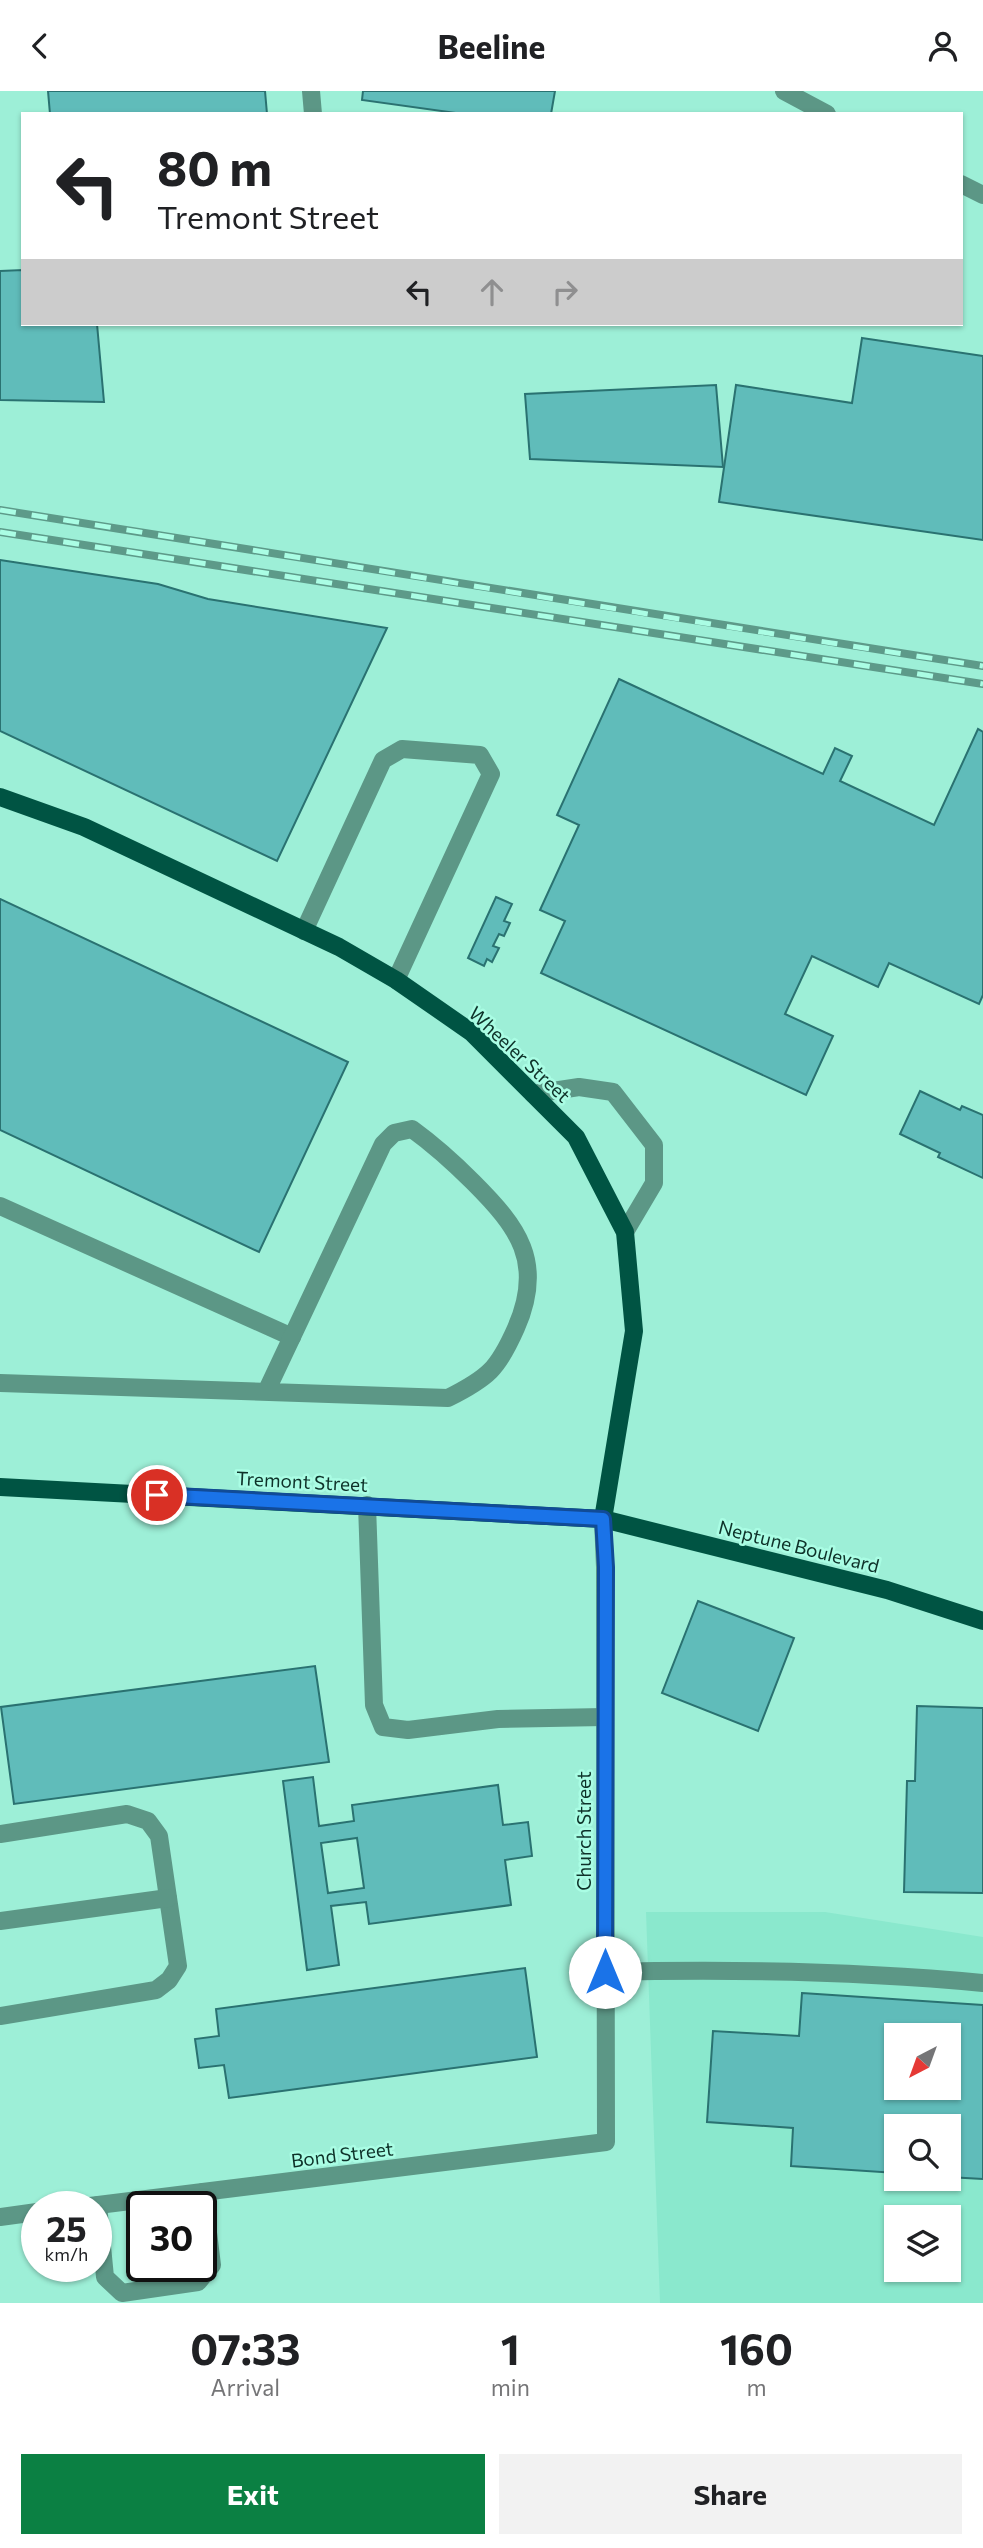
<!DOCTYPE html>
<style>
body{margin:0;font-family:Commissioner,sans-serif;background:#f2f2f2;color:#202124;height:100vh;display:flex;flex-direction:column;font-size:26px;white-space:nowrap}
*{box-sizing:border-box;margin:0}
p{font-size:23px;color:#757577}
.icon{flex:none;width:38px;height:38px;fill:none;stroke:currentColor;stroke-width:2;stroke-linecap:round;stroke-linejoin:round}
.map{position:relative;height:2212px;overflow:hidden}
.panel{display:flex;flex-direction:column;background:#fff;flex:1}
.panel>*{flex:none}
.top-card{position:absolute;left:21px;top:21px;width:942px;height:214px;border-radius:0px;box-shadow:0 2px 5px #0004;background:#fff;color:#202124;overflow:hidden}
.needle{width:46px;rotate:221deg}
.buttons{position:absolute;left:884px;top:1932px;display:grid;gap:14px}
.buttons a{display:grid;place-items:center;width:77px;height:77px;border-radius:0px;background:#fff;box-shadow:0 2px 5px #0004;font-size:35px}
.speed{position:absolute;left:21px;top:2100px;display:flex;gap:14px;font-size:35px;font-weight:700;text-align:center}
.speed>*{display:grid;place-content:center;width:91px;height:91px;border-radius:50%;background:#fff;box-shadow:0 2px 5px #0004;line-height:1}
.speed small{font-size:18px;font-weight:400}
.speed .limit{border:4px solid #111;border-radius:10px;background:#fff;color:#111}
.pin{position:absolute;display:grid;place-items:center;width:60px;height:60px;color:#fff;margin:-30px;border:4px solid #fff;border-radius:50%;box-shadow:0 2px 7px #0007}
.me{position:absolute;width:77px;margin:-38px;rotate:0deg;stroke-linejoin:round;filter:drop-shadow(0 0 5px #0008)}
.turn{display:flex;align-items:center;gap:24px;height:147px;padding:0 21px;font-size:32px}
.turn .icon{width:91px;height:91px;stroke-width:2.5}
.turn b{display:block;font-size:49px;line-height:60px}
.lanes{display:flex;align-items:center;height:66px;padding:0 21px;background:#0003;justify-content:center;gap:35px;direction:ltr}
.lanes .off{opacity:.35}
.eta{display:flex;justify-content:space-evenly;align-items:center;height:119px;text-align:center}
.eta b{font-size:42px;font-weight:700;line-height:49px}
.button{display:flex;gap:14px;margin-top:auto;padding:14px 21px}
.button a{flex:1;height:80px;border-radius:0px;background:#0b8043;color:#fff;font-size:28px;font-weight:700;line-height:80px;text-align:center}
.button a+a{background:#f2f2f2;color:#202124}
header{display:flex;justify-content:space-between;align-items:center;height:91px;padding:0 21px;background:#fff;font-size:32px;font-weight:700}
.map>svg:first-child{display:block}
.built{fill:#8ae8cd;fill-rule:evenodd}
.building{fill:#60bcba;stroke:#2a7271;stroke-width:2;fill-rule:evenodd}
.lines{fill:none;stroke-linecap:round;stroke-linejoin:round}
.minor{stroke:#5c9786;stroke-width:18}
.major{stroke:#005443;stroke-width:18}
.rail-casing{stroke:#5d9a89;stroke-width:8}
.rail{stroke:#aafde4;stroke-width:5;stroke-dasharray:16;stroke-linecap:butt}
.route-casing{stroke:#114b97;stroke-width:18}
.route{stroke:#1a73e8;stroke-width:12}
.labels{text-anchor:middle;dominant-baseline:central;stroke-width:5;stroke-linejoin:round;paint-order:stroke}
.street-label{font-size:19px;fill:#0e3229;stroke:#aafde4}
</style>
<header><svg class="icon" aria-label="back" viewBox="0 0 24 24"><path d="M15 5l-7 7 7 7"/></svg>Beeline<svg class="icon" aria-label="person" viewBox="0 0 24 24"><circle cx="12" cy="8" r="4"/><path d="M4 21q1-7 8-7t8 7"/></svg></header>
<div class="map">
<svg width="983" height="2212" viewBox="0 0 983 2212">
<rect width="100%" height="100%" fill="#9defd7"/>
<path class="built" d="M646 1821H825L983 1846V2212H660ZM896 1944H948V1997H896ZM896 2035H948V2088H896ZM896 2126H948V2179H896Z"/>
<g class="building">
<polygon points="48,0 265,0 267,23 50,23"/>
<polygon points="363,0 555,0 551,23 463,23 362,9"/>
<polygon points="23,179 23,233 97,233 104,311 0,309 0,180"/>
<polygon points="862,247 983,265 983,449 719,411 736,294 852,312"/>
<polygon points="716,294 723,376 530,368 525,303"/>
<polygon points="0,469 158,493 208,508 387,537 277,770 0,640"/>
<polygon points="619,588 823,683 835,657 852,665 840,690 934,734 978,638 983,641 983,904 979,913 889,872 878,896 812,865 785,923 833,945 806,1004 541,882 565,830 540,819 579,734 557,724"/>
<polygon points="496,806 512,813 504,830 510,832 504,845 499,843 493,855 499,857 492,871 487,868 484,875 468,867"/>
<polygon points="0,808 348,971 259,1161 0,1039"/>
<polygon points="920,1000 960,1019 962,1015 983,1024 983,1087 938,1066 940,1062 900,1043"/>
<polygon points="698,1510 794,1547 758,1640 662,1602"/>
<polygon points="315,1575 329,1671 14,1713 1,1616"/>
<polygon points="917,1615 983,1617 983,1802 904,1801 907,1690 915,1690"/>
<path d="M313 1686 319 1735 354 1730 352 1714 498 1694 503 1734 528 1731 532 1765 505 1769 511 1814 369 1833 366 1811 331 1815 339 1874 307 1879 283 1690ZM357 1747 364 1797 328 1802 321 1752Z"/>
<polygon points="525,1877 537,1966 229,2007 224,1974 199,1977 195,1948 219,1945 216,1918"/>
<path d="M802 1902 983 1914V2088L948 2086V2035H896V2082L791 2075 793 2037 707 2031 713 1940 799 1945ZM896 1944H948V1997H896Z"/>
</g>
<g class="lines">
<g class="minor">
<polyline points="311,0 313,23"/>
<polyline points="784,0 827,23"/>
<polyline points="961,93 983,104"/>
<polyline points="304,840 383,669 402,658 480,664 491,683 396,889"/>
<polyline points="533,1003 579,996 613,1001 654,1054 654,1092 625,1141"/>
<polyline points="0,1115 292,1246"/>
<path d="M0 1292 448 1307C488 1287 498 1278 516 1237 545 1171 518 1136 473 1091 453 1071 434 1054 412 1038L394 1042 383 1053 266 1301"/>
<polyline points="367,1414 374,1614 383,1636 408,1639 498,1628 604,1626"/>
<polyline points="0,1743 127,1723 148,1730 159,1745 178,1875 169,1889 156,1899 0,1925"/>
<polyline points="0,1830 168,1807"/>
<path d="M605 1881C731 1878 858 1880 983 1892"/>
<polyline points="98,2114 105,2186 122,2202 198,2191 212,2174 203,2101"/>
<polyline points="82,2116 606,2051 605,1476 603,1428"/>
<polyline points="0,2126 37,2121"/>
</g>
<g class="major">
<polyline points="0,706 84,736 339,856 396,889 471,941 576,1046 625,1141 634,1240 603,1428"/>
<polyline points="0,1396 603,1428 887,1499 983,1530"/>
</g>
<g class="rail-casing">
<g id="rail">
<path d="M0 419C328 470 655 526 983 575"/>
<polyline points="0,441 983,593"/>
</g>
</g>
<use href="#rail" class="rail"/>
</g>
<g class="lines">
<g class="route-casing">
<polyline id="route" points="157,1404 603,1428 606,1476 605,1881"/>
</g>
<use href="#route" class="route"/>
</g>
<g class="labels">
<g class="street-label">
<text transform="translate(520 963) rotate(43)">Wheeler Street</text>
<text transform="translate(302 1390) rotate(3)">Tremont Street</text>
<text transform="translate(799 1455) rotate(14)">Neptune Boulevard</text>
<text transform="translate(583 1740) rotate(-90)">Church Street</text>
<text transform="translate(342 2063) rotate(-7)">Bond Street</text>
</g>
</g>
</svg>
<div class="buttons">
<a><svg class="needle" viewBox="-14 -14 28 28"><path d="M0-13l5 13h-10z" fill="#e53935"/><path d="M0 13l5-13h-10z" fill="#757577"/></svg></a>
<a><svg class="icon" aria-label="search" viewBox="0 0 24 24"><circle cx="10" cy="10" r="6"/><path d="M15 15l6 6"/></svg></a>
<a><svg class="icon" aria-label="layers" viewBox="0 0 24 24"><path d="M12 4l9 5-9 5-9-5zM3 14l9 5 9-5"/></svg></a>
</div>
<div class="speed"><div>25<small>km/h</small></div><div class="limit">30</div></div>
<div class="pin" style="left:157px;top:1404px;background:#d93025"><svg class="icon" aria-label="arrive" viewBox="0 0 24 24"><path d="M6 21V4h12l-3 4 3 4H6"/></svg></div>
<svg class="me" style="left:605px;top:1881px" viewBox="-20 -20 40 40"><circle r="19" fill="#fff"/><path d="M0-13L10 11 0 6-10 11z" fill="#1a73e8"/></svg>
<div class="top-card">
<div class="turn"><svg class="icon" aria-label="left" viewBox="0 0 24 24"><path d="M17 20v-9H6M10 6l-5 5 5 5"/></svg><div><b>80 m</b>Tremont Street</div></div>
<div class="lanes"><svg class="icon" aria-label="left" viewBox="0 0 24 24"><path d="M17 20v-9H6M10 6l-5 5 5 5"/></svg><svg class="icon off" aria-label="ahead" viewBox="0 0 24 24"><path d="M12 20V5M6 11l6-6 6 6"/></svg><svg class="icon off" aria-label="right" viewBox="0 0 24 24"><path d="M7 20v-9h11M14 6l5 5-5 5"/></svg></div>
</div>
</div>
<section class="panel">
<div class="eta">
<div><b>07:33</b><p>Arrival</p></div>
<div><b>1</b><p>min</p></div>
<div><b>160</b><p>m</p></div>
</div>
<div class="button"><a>Exit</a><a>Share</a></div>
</section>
